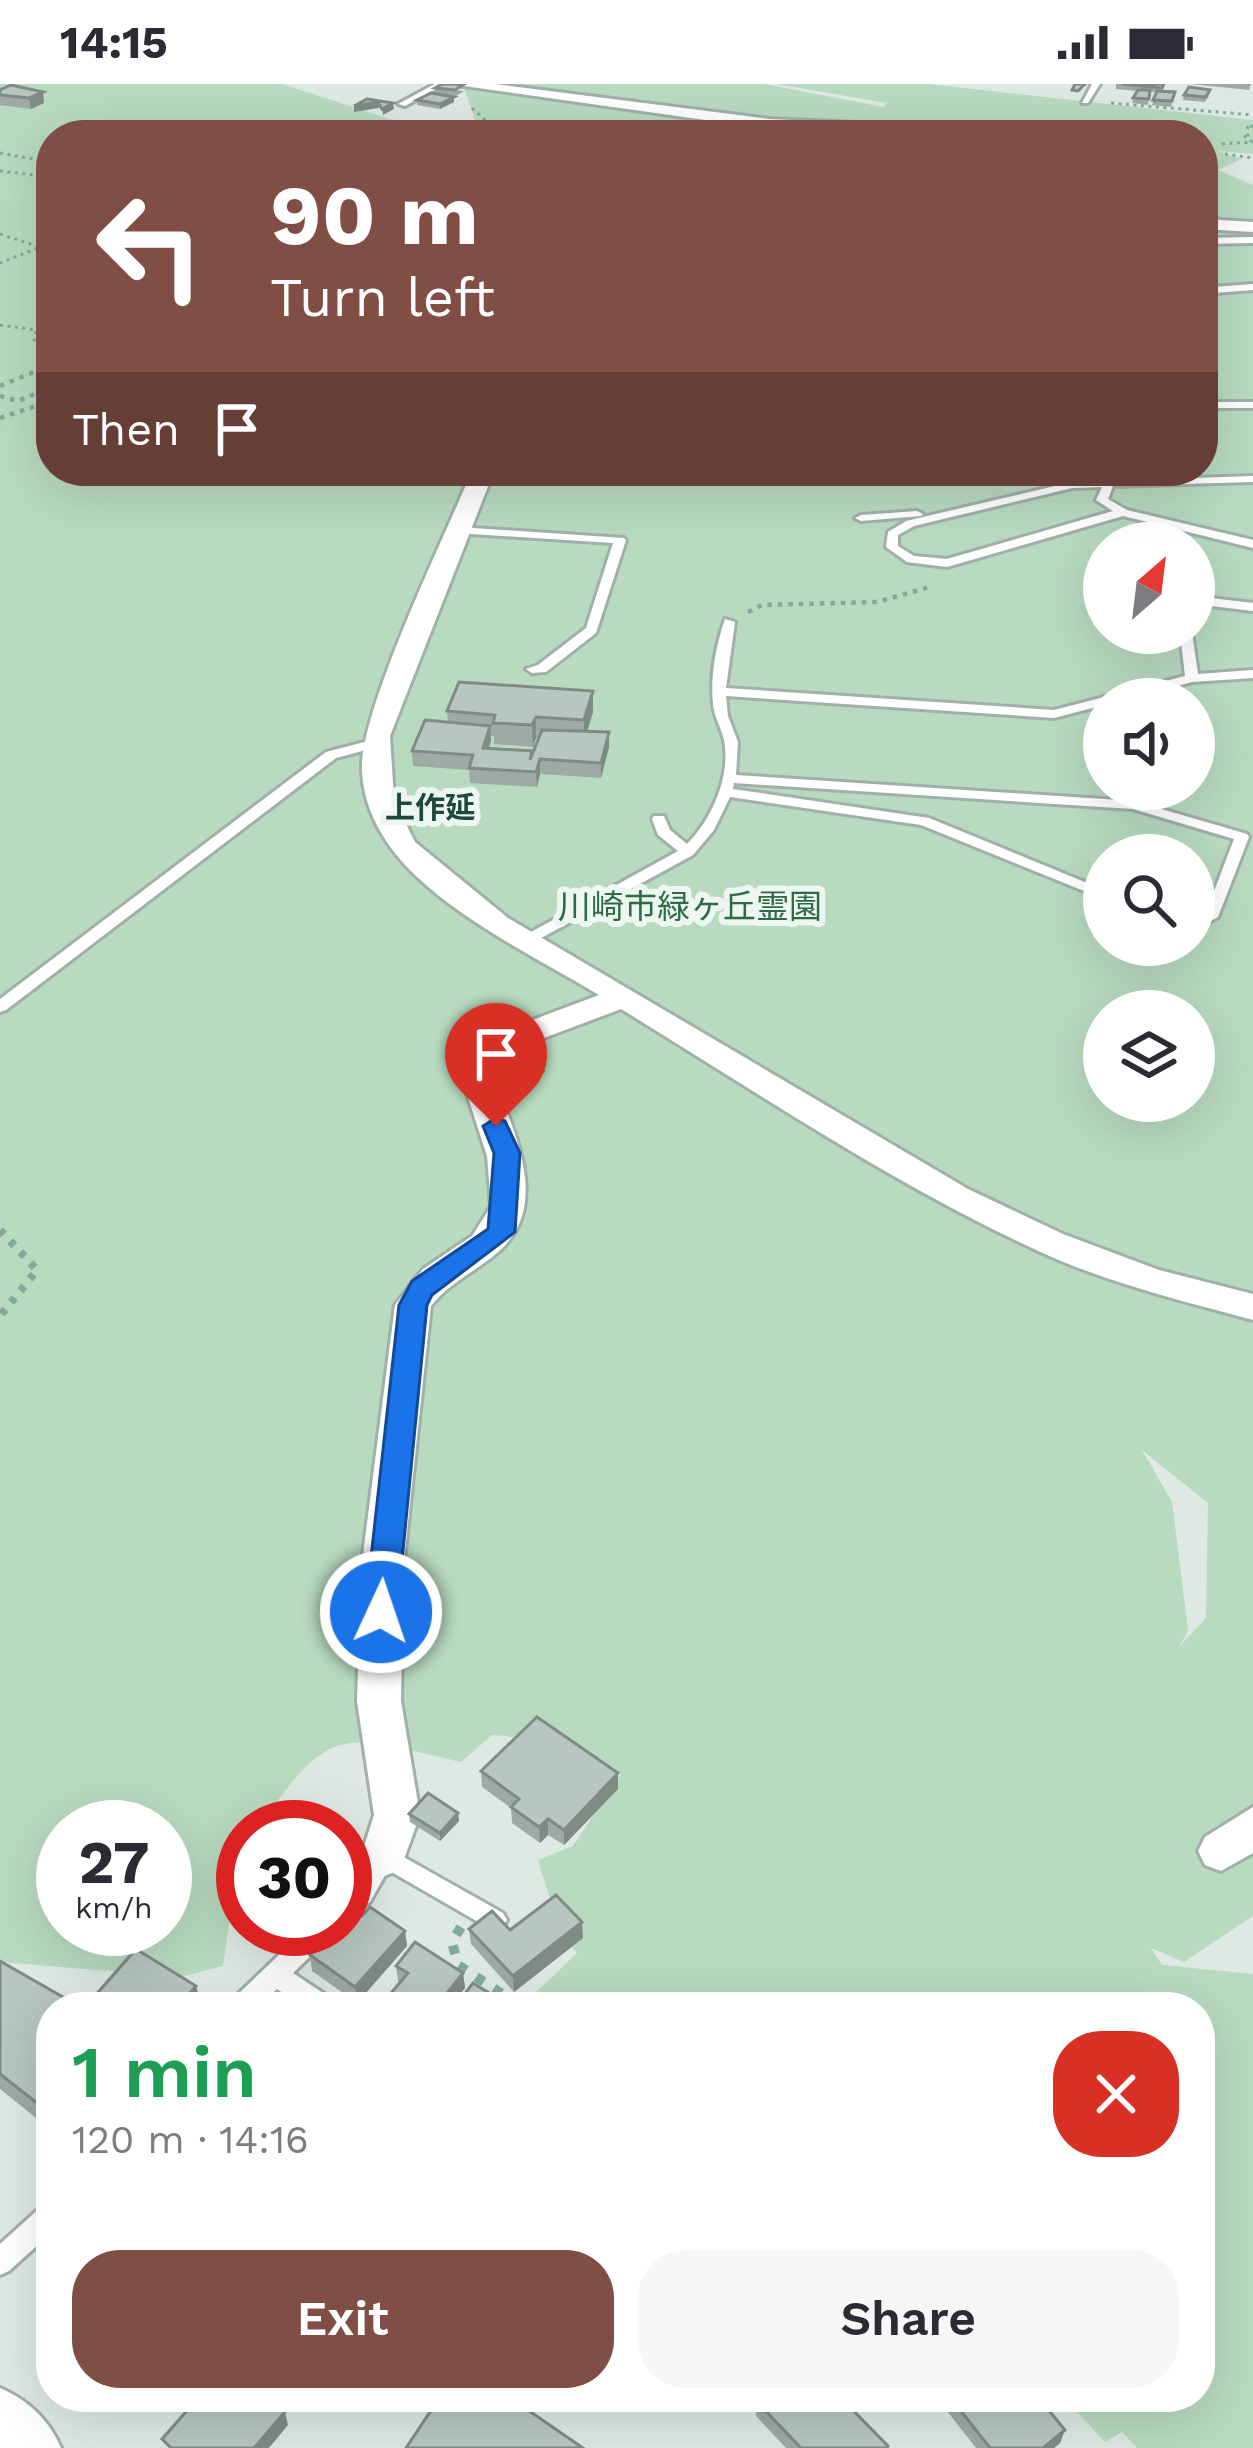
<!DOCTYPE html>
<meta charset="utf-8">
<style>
body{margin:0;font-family:"Work Sans","Noto Sans JP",sans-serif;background:#f7f7f7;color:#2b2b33;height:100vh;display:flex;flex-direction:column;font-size:45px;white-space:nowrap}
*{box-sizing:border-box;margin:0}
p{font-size:39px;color:#7c7c81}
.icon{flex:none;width:66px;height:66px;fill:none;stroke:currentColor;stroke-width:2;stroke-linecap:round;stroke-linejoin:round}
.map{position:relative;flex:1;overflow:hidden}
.details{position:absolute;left:36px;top:1908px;width:1179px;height:420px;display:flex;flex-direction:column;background:#fff;border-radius:48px;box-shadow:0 12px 48px #0002}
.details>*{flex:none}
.guide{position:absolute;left:36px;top:36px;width:1182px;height:366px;border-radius:48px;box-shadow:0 12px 48px #0002;background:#814e45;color:#fff;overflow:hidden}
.needle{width:78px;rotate:28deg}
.fabs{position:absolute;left:1083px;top:438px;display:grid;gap:24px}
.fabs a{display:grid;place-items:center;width:132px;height:132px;border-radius:50%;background:#fff;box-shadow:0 12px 48px #0002;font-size:60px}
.speed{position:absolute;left:36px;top:1716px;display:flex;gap:24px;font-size:60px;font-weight:700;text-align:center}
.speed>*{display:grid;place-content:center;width:156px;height:156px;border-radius:50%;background:#fff;box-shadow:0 12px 48px #0002;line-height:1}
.speed small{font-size:30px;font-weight:400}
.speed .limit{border:18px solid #d22;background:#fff;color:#111}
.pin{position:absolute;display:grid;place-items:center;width:102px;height:102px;color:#fff;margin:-123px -51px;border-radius:50% 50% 50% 0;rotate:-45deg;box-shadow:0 0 12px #0007}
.pin .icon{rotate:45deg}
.me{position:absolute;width:132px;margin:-66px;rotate:3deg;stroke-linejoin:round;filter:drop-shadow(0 0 9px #0008)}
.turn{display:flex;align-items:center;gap:42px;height:252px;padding:0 36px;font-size:54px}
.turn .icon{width:156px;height:156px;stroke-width:2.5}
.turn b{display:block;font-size:84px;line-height:102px}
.then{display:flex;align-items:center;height:114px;padding:0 36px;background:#0003;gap:24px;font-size:45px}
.round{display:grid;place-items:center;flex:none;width:126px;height:126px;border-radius:48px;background:#f7f7f7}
.head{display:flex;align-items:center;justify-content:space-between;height:204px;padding:0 36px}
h1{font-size:72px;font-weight:600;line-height:90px;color:#1e9e55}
.primary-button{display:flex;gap:24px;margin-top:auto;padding:24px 36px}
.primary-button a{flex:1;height:138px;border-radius:48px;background:#814e45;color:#fff;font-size:48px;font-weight:600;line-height:138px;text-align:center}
.primary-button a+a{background:#f7f7f7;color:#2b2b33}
.status{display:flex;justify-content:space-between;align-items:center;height:84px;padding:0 60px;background:#fff;direction:ltr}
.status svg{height:33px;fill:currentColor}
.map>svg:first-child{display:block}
.green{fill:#b8dabf;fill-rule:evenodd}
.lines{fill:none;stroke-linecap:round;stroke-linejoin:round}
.service-casing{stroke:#a1b0ab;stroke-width:6}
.minor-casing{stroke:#a1b0ab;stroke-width:6}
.tertiary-casing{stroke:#a1b0ab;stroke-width:6}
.path-far3{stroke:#80ab9c;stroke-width:3;stroke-dasharray:3 4.5;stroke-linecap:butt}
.path-far2{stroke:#80ab9c;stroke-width:4.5;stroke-dasharray:4.5 6;stroke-linecap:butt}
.path-far1{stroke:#80ab9c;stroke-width:8;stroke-dasharray:6 9;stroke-linecap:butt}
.path{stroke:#80ab9c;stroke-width:10;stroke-dasharray:9 12;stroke-linecap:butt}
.service{fill:#fff;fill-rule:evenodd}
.minor{fill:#fff;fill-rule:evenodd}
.tertiary{fill:#fff;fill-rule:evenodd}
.wall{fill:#9daaa5;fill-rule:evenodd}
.shaded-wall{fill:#808b86}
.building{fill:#b7c6c0;stroke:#808b86;stroke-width:3}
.route{fill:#1a73e8;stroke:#114b97;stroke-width:3}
.labels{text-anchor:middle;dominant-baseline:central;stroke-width:12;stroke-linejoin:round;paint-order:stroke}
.far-neighbourhood-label{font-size:30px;font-weight:bold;fill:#1e483c;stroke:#eef6f2}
.park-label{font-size:33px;fill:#2d6c43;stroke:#eef6f2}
</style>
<div class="status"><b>14:15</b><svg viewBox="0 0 49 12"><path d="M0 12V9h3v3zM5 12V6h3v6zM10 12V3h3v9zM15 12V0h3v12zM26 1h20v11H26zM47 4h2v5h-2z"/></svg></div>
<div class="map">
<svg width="1253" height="2364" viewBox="0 0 1253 2364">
<rect width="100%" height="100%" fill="#dee9e4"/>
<path class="green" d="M0 0H282L390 35 445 44 453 51H51V387H410L392 397 417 387H1203V51H480L463 0H765L883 23 887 19 776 0H929L1253 36V70L1217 67 1242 75 1218 86 1253 101V1832L1184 1878 1151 1864 1162 1881 1253 1890V2364H1137L1122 2348 1105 2358 1063 2313H1200V1923H542L531 1913 577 1869 561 1850 538 1776 573 1762 621 1690 556 1650 538 1655 492 1651 461 1678C343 1652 333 1635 259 1743H243L223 1882 181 1893 0 1878ZM1104 459H1194V549H1104ZM1104 615H1194V705H1104ZM1104 771H1194V861H1104ZM1104 927H1194V1017H1104ZM1142 1366 1208 1419 1206 1534 1179 1563 1188 1547 1172 1418ZM63 1743H165V1845H63Z"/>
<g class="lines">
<g class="service-casing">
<g id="service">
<polygon points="435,0 445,0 405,22 398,20"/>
<polygon points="1092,0 1100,0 1088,19 1082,19"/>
<polygon points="1253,153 1253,159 1203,160 1203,154"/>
<polygon points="1203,178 1208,181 1213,203 1253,200 1253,206 1203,210"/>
<rect x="1203" y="318" width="50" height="6"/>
<path d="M745 387H784C775 393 754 393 745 387Z"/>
<path d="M1253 392V398L1113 402 1108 415 1127 426 1253 456V464L1123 432 947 483 907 478 886 463 888 448 906 437 1072 398ZM1102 403 1096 416 1113 427 947 475 914 472 898 462V451L914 442 1072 404Z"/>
<polygon points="917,427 923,430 921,432 861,437 855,434 861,431"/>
<polygon points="459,443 624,454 626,456 596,549 546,588 532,589 526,585 538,581 586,544 613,459 455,449 453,447"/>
<polygon points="1194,512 1253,519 1253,527 1194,520"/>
<path d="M725 535 735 538 726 604 1054 626 1185 592 1180 549H1192L1198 590 1253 586V594L1192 598 1128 615H1104V621L1054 634 726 612 728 632 738 658 736 691 1134 717 1247 750 1249 753 1218 833 1211 837 1194 834V826L1206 828 1234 755 1133 725 734 699 733 705 929 734 1104 806V815L921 741 730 713 714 746 693 771 532 859H522V853L678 767 658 751 652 735 654 732H664L670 746 687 760C712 735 731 692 724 656 721 643 714 633 713 620 710 593 716 561 725 535Z"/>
<polygon points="376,655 381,656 381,662 336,674 6,926 0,928 0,915 326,668"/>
<polygon points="384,1762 503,1829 507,1836 503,1843 495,1847 487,1843 388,1786 370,1818 345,1835 345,1811 354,1804 376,1765"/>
<polygon points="306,1845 334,1845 330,1853 293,1889 332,1915 335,1923 303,1923 277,1905 259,1923 230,1923 233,1915"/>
<polygon points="51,2118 51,2149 9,2187 0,2191 0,2160 42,2122"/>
</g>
</g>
<g class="minor-casing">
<g id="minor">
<polygon points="450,0 495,0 769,35 1011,46 1019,51 769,45"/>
<polygon points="1203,62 1210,63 1210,71 1203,72"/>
<polygon points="1203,135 1253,138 1253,148 1203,145"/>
<path d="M472 387H494L390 652 394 716 415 758 508 834 968 1105 1063 1150 1159 1186 1253 1210V1236C1179 1216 1104 1198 1034 1165 889 1098 757 1008 621 925L493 973 489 978C507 1037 557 1118 497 1169 475 1188 450 1198 431 1222L403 1486 401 1617 420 1731 400 1786 384 1792 368 1786 361 1772 374 1731 357 1617 361 1486 395 1221 423 1185 472 1152 491 1122 487 1072 456 976 471 959 599 911C536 873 469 842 415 791 386 763 364 728 362 687 359 627 445 452 472 387Z"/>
<polygon points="1253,1723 1253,1769 1221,1787 1205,1781 1198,1767 1205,1753"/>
</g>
</g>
<g class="tertiary-casing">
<path id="tertiary" d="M0 2304C28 2316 49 2336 61 2364H0Z"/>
</g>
<g class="path-far3">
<polyline points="1111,19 1253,31"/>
<polyline points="472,24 502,51"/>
<polyline points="1253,42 1246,43 1253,45"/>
<polyline points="1222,60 1252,58 1243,51 1253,51"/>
<polyline points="0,69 51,78"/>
<polyline points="1225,70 1253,74"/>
<polyline points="0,87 51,93"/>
<polyline points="0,150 40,163 0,179"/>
<polyline points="0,241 36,246 34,258 45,267"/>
</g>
<g class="path-far2">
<polyline points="41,264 51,272"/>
<polyline points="0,302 51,281"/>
<polyline points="0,312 18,317 51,303"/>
<polyline points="0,334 51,317"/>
<polyline points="748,528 762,521 877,518 933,502"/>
</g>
<polyline class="path-far1" points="0,1146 37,1186 0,1232"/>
<polyline class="path" points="461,1843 452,1858 458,1881 522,1923"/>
<use href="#service" class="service"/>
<use href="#minor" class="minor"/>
<use href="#tertiary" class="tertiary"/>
</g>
<g class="wall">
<polygon points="1116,0 1165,0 1162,7 1175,8 1171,23 1152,21 1156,8 1150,8 1148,21 1132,19 1137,7 1116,5"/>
<polygon points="1190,0 1251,0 1249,6"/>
<polygon points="435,4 464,7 456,12 435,9"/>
<polygon points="0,6 44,19 31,25 0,21"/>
<polygon points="1184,11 1209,12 1205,18 1183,16"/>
<polygon points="454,13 454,18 440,25 417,21 417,16"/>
<path d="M447 627 593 628 587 648H609V663L601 694 540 690 537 703 470 699 469 686 413 682 412 667 448 638ZM491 652H494V660L533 663 536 654H538L532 667 489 664Z"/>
<polygon points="498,970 545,988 521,998 498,978"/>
<polygon points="481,1687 618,1689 618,1705 564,1761 548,1751 540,1759 512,1739 511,1724 482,1703"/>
<polygon points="458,1729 459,1737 440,1757 410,1738 409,1730"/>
<polygon points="362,1832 405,1847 407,1862 357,1919 312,1887 310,1871"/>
<polygon points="469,1845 583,1854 514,1908 471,1860"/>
<polygon points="0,1877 77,1921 95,1916 94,1913 196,1902 200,1917 195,1923 51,1923 51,2046 0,2005"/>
<polygon points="396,1882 463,1889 465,1904 450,1923 382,1923 381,1921 400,1898 398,1897"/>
<polygon points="276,2313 305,2313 294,2328"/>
<polygon points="936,2313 1038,2313 1060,2359 1054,2364 976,2364"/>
<polygon points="757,2318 888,2364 786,2364 756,2332"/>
</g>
<g class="shaded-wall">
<polygon points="43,8 44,19 31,25 29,14"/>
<polygon points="454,13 454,18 440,25 440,20"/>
<polygon points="378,18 379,24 354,28 354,22"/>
<polygon points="393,19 394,25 383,31 382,25"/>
<polygon points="593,607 593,628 584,657 584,636"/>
<polygon points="536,633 536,654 533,663 532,641"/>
<polygon points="490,642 491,657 484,679 483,664"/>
<polygon points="609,648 609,663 601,694 601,679"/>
<polygon points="540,675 540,690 537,703 536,688"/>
<polygon points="544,980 545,988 521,998 521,990"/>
<polygon points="618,1689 618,1705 564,1761 564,1746"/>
<polygon points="458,1729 459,1737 440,1757 440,1749"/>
<polygon points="548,1735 548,1751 540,1759 539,1743"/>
<polygon points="582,1838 583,1854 514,1908 513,1892"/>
<polygon points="405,1847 407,1862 357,1919 355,1903"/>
<polygon points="463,1889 465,1904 450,1923 436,1923"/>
<polygon points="196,1902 200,1917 195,1923 178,1923"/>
<polygon points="298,2313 305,2313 294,2328 292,2321"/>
<polygon points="285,2328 288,2341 269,2364 254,2364"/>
<polygon points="1065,2346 1060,2359 1054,2364 1043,2364"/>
</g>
<g class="building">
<polygon points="442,0 455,0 463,1 455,6 435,4"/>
<polygon points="1075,0 1085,0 1078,7 1072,6"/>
<polygon points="1122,0 1164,0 1162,4"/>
<polygon points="11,1 43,8 29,14 0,11 0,6"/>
<polygon points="1189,3 1210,6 1206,13 1184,11"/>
<polygon points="1138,6 1150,6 1149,15 1133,14"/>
<polygon points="1157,7 1175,8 1172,17 1153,16"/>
<polygon points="431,9 454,13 440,20 417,16"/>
<polygon points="367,15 393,19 382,25 378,18 354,22"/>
<polygon points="459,598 593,607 584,636 536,633 532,641 493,639 495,631 447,627"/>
<polygon points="425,636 490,642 483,664 532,667 530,676 542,646 609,648 601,679 540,675 536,688 469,684 473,671 412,667"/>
<polygon points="521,960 544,980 521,990 498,970"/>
<polygon points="537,1633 618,1689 564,1746 548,1735 539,1743 511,1723 519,1715 481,1687"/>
<polygon points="428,1709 458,1729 440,1749 409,1730"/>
<polygon points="556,1811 582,1838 513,1892 469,1845 492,1827 510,1846"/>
<polygon points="370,1823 405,1847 355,1903 310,1871 334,1845 345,1845 345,1832 352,1824 362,1832"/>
<polygon points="415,1858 463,1889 436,1923 385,1923 381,1921 408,1889 396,1882"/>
<polygon points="136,1865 196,1902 178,1923 110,1923 94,1913"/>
<polygon points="0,1877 77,1921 86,1910 106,1923 51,1923 51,2030 0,1990"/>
<polygon points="473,1899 512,1923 455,1923"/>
<polygon points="199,2313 268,2313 285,2328 254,2364 171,2364 162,2355"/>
<polygon points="282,2313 298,2313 292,2321"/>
<polygon points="440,2313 509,2313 583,2364 406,2364"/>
<polygon points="762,2313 840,2313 888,2362 887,2364 801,2364 757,2318"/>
<polygon points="950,2313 1038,2313 1065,2346 1043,2364 990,2364"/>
</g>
<polygon class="route" points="496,1034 505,1037 520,1069 515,1148 432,1211 427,1221 397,1528 381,1541 365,1528 399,1221 412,1197 488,1145 494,1069 483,1042"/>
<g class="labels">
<g class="far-neighbourhood-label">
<text x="430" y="723">上作延</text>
</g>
<g class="park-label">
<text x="690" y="822">川崎市緑ヶ丘霊園</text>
</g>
</g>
</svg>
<div class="fabs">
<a><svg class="needle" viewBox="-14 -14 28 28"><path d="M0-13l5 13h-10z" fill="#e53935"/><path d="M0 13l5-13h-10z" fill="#7c7c81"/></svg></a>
<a><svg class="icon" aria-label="sound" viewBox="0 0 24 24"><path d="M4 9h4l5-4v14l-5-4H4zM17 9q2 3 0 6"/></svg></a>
<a><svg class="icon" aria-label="search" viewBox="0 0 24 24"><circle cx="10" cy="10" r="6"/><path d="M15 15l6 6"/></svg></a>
<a><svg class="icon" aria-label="layers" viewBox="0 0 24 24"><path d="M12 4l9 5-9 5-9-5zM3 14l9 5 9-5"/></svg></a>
</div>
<div class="speed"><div>27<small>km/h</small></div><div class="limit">30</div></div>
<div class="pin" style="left:496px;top:1042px;background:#d93025"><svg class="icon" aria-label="arrive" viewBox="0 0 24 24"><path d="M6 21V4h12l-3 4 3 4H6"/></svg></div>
<svg class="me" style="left:381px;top:1528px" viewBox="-20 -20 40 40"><circle r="17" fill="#1a73e8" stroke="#fff" stroke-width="3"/><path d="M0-11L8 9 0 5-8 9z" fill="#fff"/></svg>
<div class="guide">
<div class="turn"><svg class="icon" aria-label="left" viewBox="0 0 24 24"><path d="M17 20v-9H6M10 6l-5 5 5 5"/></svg><div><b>90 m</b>Turn left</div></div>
<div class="then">Then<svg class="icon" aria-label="arrive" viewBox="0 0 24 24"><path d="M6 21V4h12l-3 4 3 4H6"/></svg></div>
</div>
<section class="details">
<div class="head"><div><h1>1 min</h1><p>120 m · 14:16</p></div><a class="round" style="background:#d93025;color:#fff"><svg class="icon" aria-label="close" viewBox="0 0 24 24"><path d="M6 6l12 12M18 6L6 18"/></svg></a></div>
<div class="primary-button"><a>Exit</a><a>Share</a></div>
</section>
</div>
